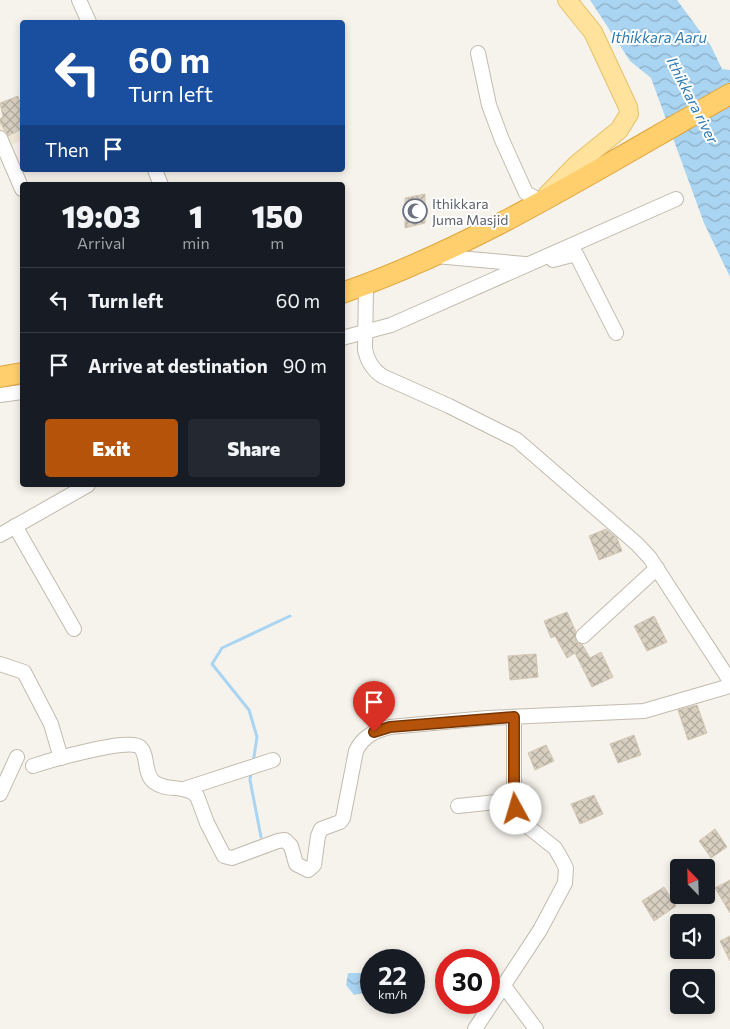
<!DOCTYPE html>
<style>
body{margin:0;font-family:Commissioner,sans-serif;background:#242831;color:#f1f3f6;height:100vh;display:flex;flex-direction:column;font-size:19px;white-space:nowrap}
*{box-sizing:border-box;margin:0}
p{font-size:16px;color:#9ea1a6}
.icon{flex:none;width:28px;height:28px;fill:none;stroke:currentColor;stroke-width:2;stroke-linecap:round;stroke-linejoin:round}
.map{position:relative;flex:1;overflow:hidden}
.side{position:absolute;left:20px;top:182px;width:325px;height:305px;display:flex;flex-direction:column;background:#171b24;border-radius:5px;box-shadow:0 2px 8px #0003}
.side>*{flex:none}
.banner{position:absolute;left:20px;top:20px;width:325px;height:152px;border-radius:5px;box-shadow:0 2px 8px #0003;background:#1a4fa0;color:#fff;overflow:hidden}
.needle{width:32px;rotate:337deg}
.tools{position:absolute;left:670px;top:859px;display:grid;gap:10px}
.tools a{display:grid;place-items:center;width:45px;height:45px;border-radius:5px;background:#171b24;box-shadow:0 2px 8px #0003;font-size:25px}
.speed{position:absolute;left:360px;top:949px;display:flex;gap:10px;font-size:25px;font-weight:700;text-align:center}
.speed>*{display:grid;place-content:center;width:65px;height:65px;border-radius:50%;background:#171b24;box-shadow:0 2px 8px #0003;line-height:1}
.speed small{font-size:12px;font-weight:400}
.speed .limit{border:8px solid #d22;background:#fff;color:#111}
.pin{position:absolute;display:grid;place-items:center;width:42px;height:42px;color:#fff;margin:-51px -21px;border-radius:50% 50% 50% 0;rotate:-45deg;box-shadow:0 0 5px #0007}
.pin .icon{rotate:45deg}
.me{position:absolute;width:55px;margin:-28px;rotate:354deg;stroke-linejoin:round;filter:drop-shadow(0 0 4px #0008)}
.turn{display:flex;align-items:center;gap:18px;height:105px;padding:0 25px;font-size:22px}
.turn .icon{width:65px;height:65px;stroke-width:2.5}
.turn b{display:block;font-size:35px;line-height:42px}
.then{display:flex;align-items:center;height:48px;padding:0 25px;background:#0003;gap:10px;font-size:19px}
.eta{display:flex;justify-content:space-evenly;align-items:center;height:85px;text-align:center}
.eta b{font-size:30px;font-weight:800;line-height:35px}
.cta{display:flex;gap:10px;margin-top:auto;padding:10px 25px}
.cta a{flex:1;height:58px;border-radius:5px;background:#b45309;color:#fff;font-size:20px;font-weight:800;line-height:58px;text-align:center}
.cta a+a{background:#242831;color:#f1f3f6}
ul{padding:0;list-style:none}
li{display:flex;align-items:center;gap:15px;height:65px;padding:0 25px;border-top:1px solid #363941}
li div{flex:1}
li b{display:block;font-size:19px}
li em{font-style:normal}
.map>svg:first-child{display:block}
.education{fill:#efe8d6}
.water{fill:url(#water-waves)}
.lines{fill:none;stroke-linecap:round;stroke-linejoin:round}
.stream{stroke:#a9d4f2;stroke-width:3}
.building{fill:url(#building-cross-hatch);stroke:#d3c7b4}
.minor-casing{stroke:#c2bbae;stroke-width:16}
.major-casing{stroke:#e6c16a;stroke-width:20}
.highway-casing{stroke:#e0a43c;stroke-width:22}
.minor{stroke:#fff;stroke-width:14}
.major{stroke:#ffe39c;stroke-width:18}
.highway{stroke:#ffcf6e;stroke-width:20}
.route-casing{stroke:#753606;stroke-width:12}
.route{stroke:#b45309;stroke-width:9}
.labels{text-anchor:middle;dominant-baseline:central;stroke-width:4;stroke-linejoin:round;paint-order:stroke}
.worship-label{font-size:14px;fill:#5b616d;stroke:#fff;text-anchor:start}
.water-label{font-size:15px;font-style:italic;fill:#2e7ab2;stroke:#fff}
</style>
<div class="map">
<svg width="730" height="1029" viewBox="0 0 730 1029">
<defs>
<pattern id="water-waves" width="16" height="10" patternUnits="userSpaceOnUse" patternTransform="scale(1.25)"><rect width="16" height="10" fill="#a9d4f2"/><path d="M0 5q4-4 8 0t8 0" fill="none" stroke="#8caec5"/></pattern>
<pattern id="building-cross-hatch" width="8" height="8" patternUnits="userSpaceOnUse" patternTransform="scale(1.25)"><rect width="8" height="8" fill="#d8cfc1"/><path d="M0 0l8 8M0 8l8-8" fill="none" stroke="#b1aa9e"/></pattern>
</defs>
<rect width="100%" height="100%" fill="#f6f3ec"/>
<polygon class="education" points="22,109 22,140 7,147 0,132 0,118"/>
<g class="water">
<polygon points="590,0 677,0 711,46 722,69 730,70 730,277 704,223 651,78 630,61"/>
<polygon points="348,973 371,973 371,991 354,995 346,985"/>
</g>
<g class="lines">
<g class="stream">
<polyline points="253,763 257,737 249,710 212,664 222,648 290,616"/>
<polyline points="251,771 250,780 261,837"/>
</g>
</g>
<g class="building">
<polygon points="18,96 19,100 22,99 22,129 8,136 0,122 0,119 3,117 0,103"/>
<polygon points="425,194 425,223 405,228 405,198"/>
<polygon points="606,529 617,538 622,551 599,560 589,536"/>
<polygon points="567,612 576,632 576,642 582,644 590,658 601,652 613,677 592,687 575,653 567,658 555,636 551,638 544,621"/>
<polygon points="654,616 667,642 647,651 634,626"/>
<polygon points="536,654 538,677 510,680 508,656"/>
<polygon points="697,705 707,733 688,740 678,710"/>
<polygon points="634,735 641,755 618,763 610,744"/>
<polygon points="546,745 554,761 535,770 528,753"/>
<polygon points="594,795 603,814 580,824 571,804"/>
<polygon points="715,829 727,847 711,858 699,841"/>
<polygon points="730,880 730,913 715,888"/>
<polygon points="664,887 676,906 654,921 642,901"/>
<polygon points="730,936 730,961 720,941"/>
</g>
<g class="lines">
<g class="minor-casing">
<g id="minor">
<polyline points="79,0 89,22"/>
<polyline points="478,53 489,105 502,140 526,193 541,201"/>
<polyline points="0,138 22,189"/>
<polyline points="155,170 161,185"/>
<polyline points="436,256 525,264"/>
<polyline points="553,260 576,254 616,333"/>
<path d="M366 285 365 349C367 361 372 369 382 376L449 406 517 440 637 544 650 558 730 681"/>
<polyline points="342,338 391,325 676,199"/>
<polyline points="0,395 22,392"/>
<polyline points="15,526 74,629"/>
<polyline points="0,535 88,485"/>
<polyline points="583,636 657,568"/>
<polyline points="0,664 24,672 51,724 61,758"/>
<path d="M33 766C48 761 130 737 140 747 149 756 143 773 154 782 167 792 185 784 197 796L207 823 224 856 232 858 278 841 285 840 291 846 296 864 308 870 314 865 318 836 321 829 340 822 343 818 356 751C363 736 375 731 390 727L487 718 644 711 730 686"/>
<polyline points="184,789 273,760"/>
<polyline points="0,794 17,757"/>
<polyline points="458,806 514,800"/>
<polyline points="504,986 536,1029"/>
<polyline points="475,1029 540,930 565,883 566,868 562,860 555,848 522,822 514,800 514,717"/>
</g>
</g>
<g class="major-casing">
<polyline id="major" points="547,195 577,164 619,130 629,114 628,107 593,32 567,0"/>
</g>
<g class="highway-casing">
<g id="highway">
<path d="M342 293C480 245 604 165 730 94"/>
<polyline points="0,377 22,373"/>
</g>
</g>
<use href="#minor" class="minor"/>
<use href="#major" class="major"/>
<use href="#highway" class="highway"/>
</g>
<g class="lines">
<g class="route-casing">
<polyline id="route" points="374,732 390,727 514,717 514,800 516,809"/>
</g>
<use href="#route" class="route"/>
</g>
<defs>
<g id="mosque-ring" transform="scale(1.25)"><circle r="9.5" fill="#fff" stroke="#6b7280" stroke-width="1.5"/><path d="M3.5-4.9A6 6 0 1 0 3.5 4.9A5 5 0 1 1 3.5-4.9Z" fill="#6b7280"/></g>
</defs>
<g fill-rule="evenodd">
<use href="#mosque-ring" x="415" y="211"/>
</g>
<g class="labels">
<g class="worship-label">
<text x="432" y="203">Ithikkara<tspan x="432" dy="16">Juma Masjid</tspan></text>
</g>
<g class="water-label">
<text x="659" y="37">Ithikkara Aaru</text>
<text transform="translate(693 100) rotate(63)">Ithikkara river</text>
</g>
</g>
</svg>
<div class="tools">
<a><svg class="needle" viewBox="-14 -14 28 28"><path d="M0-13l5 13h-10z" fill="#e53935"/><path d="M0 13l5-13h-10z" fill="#9ea1a6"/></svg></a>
<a><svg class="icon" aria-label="sound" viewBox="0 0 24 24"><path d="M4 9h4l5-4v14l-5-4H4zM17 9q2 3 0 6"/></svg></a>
<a><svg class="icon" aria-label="search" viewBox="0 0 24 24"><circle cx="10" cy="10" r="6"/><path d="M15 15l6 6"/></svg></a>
</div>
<div class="speed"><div>22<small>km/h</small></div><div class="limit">30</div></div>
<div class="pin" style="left:374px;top:732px;background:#d93025"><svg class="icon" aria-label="arrive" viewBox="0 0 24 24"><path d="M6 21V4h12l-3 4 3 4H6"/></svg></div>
<svg class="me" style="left:516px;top:809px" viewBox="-20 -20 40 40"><circle r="19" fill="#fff"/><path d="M0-13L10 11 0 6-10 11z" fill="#b45309"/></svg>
<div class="banner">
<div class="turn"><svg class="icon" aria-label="left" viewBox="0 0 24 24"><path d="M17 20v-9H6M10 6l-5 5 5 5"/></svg><div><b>60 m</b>Turn left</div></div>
<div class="then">Then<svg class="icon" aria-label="arrive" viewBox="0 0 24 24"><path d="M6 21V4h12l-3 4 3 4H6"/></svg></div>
</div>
<section class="side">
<div class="eta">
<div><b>19:03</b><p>Arrival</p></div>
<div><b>1</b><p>min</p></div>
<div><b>150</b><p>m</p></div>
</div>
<ul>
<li><svg class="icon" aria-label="left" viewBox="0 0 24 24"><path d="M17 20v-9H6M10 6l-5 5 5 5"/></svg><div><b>Turn left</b></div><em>60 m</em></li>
<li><svg class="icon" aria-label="arrive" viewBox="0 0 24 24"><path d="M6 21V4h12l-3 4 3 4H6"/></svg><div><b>Arrive at destination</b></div><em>90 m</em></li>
</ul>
<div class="cta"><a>Exit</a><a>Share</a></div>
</section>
</div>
